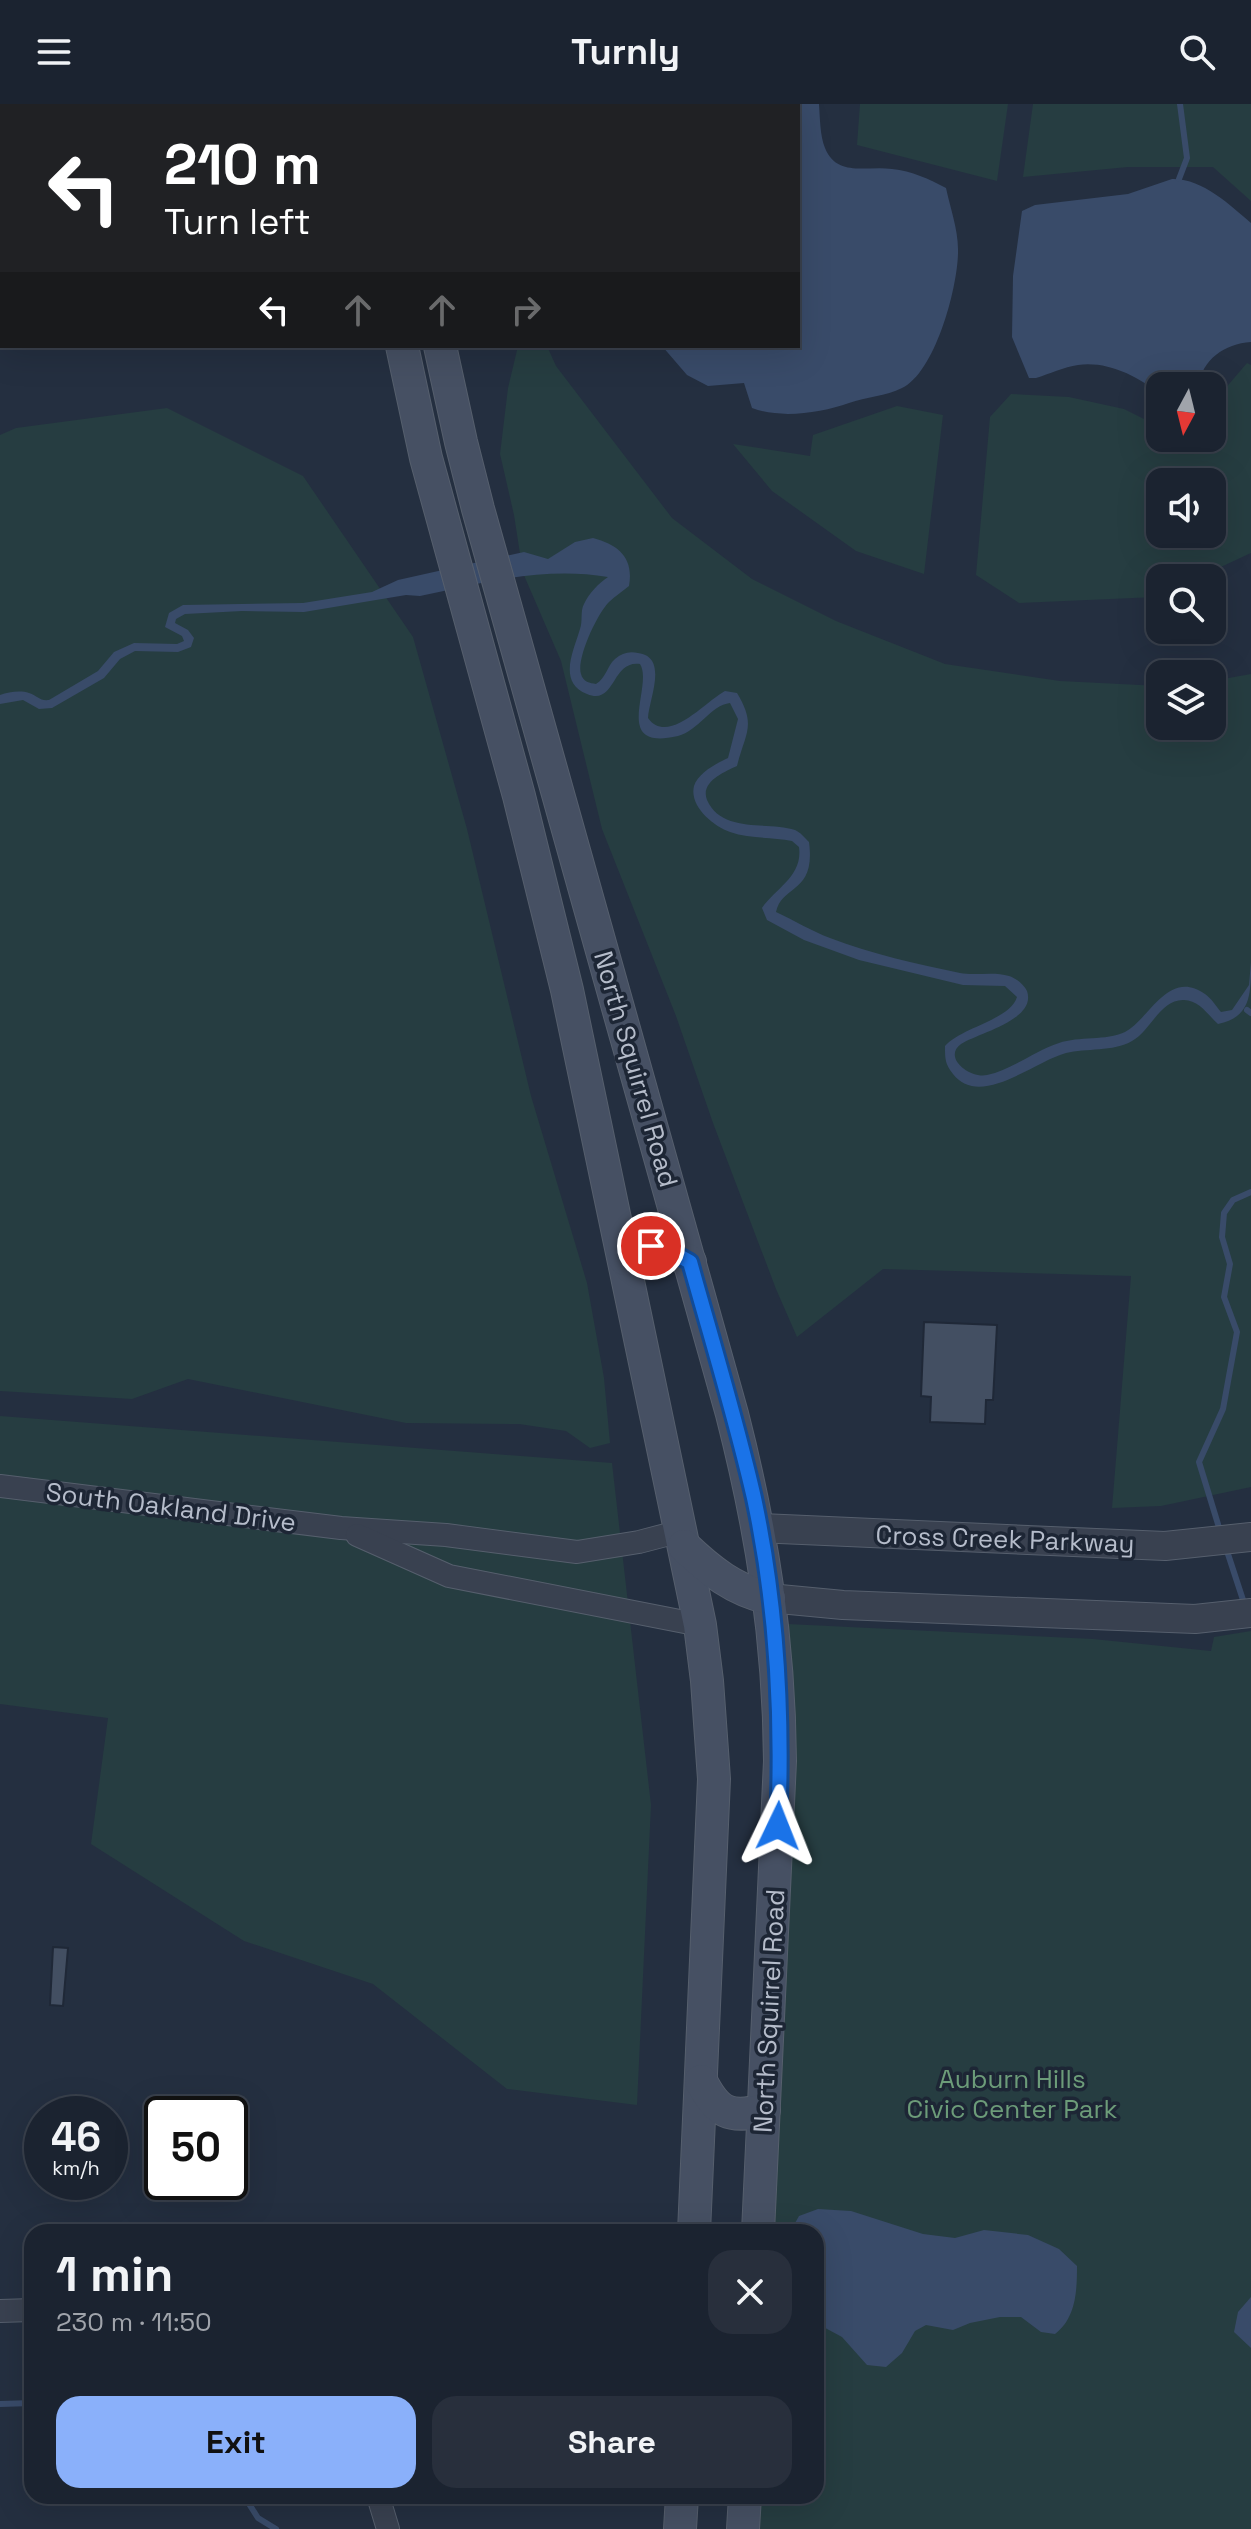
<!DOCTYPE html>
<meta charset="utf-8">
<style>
body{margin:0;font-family:"Space Grotesk",sans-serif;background:#282f3c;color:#f1f3f6;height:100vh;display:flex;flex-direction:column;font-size:30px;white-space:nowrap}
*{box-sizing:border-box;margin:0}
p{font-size:26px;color:#a0a4ab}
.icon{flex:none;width:44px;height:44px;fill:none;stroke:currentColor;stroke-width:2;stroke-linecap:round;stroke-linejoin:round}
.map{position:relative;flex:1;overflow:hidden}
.side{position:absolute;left:24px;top:2120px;width:800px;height:280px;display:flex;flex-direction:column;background:#1b2330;border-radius:24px;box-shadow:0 8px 32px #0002,0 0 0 2px #39404c}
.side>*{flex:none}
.top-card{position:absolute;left:0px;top:0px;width:800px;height:244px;box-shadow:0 8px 32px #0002,0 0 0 2px #39404c;background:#202124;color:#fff;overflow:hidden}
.needle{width:52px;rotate:187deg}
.controls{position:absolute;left:1146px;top:268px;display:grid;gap:16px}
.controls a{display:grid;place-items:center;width:80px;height:80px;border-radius:16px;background:#1b2330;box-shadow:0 8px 32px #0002,0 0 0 2px #39404c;font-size:40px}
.speed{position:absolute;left:24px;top:1992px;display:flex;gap:16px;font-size:40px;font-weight:700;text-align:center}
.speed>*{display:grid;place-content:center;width:104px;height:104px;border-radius:50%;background:#1b2330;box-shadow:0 8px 32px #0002,0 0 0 2px #39404c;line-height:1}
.speed small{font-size:20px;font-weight:400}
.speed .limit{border:4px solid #111;border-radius:12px;background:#fff;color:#111}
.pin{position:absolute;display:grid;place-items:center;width:68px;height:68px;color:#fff;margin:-34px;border:4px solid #fff;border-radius:50%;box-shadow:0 2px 8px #0007}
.me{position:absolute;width:88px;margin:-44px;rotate:2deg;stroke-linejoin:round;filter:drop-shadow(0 0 6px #0008)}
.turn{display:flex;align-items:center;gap:28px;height:168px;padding:0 32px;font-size:36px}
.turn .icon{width:104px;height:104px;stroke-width:2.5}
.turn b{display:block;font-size:56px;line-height:68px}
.lanes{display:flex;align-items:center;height:76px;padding:0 32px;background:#0003;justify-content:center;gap:40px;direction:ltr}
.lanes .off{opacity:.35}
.round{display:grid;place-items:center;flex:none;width:84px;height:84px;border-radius:24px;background:#282f3c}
.overview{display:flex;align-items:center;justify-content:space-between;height:136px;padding:0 32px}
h1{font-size:48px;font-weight:800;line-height:60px}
.action{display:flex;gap:16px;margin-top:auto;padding:16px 32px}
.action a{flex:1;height:92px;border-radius:24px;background:#8ab0fa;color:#111;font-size:32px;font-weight:800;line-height:92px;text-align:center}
.action a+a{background:#282f3c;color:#f1f3f6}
header{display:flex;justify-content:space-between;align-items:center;height:104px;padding:0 32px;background:#1b2330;font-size:36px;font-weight:800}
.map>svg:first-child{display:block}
.green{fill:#263d41;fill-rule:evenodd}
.water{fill:#394b69}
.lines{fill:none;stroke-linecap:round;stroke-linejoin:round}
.stream{stroke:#394b69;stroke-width:6}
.building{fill:#434f62;stroke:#1f2837;stroke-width:2}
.minor-casing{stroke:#565f6d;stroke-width:24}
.tertiary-casing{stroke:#565f6d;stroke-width:30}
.secondary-casing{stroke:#565f6d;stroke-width:34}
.minor{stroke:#394150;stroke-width:22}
.tertiary{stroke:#394150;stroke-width:28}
.secondary{stroke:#465063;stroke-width:32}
.route-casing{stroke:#114b97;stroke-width:20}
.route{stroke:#1a73e8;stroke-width:14}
.labels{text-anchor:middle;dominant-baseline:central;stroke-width:7;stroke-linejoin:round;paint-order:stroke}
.street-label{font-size:26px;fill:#b5bcca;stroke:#1d2635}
.park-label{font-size:26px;fill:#6c9c79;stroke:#1d2635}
</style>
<header><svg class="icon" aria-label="menu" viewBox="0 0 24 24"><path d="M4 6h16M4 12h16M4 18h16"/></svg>Turnly<svg class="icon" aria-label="search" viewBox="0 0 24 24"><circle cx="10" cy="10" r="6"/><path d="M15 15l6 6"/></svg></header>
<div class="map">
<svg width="1251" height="2425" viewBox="0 0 1251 2425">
<rect width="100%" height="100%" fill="#242f40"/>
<g class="green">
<polygon points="0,0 324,0 324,2 2,2 1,127"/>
<polygon points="860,0 1008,0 997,77 857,41"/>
<polygon points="1033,0 1251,0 1251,97 1213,63 1128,63 1023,73"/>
<polygon points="518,242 547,242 556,262 672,414 752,475 836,517 945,560 1060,577 1160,582 1160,622 1212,622 1212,577 1251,570 1251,1383 1161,1402 1112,1404 1131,1172 883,1165 797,1233 776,1185 713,1019 676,912 602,725 561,557 523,469 514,411 500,350 508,284"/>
<path d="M1247 259 1251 261V449L1197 474H1160V491L1156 493 1019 499 976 471 990 313 1011 290 1069 293 1124 305 1160 323V334H1212V300ZM1160 378H1212V430H1160Z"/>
<polygon points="897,302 943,311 924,470 856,447 772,387 733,340 810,352 813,331"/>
<polygon points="167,304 303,372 413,533 467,725 531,992 587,1179 604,1274 610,1339 590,1344 566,1327 519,1320 406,1319 188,1275 132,1295 0,1287 0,331 16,324"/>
<polygon points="0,1312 612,1359 651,1701 637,2001 507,1985 373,1880 244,1837 91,1740 108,1614 0,1600"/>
<polygon points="788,1520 1093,1535 1211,1547 1214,1533 1251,1527 1251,2425 751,2425 753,2392 816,2392 816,2128 766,2128"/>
</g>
<g class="water">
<path d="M590 0H819C820 14 820 32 825 44 837 74 868 61 892 65 912 67 929 75 946 84 950 103 958 125 958 145 959 179 936 268 902 284 886 292 866 293 849 299 821 309 780 315 752 304L744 279 708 282 687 271 662 242H798V2Z"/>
<path d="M1172 75C1202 74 1230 101 1251 119V238C1224 240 1203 255 1198 282H1160V290C1137 272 1108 257 1078 261 1064 263 1049 270 1036 274H1029L1012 233 1013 172 1022 107 1035 101 1128 90Z"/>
<path d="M593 434C619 441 634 454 629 482 623 487 615 492 609 498 597 510 576 555 581 570 583 578 590 579 596 580 606 574 607 562 615 555 622 549 629 547 638 549 669 553 649 595 648 614 668 642 706 597 725 587L737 589C757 622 745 629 737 662 724 668 700 678 707 696 722 730 768 717 795 726 800 728 805 734 809 738 816 790 782 780 776 808 794 816 811 827 830 834 872 850 917 860 960 869 975 872 994 867 1009 872 1016 874 1024 881 1027 887 1037 916 978 929 961 940 942 954 971 975 987 971 1012 966 1034 947 1059 939 1079 932 1106 937 1125 928 1149 916 1168 864 1205 890 1211 894 1216 902 1221 908L1232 906 1249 881 1251 858C1251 891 1251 913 1218 920 1208 911 1199 896 1184 896 1160 895 1151 927 1132 937 1113 948 1086 944 1066 949 1035 957 980 1005 953 970 945 960 945 955 945 942 962 923 1010 916 1017 893L1005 882 963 881 859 856 804 836 767 816 762 804C777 783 803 772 799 743L792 737C772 733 750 735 730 728 713 722 689 702 694 682 698 669 717 659 728 654L738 615 730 599C711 601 698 627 678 632 610 648 654 582 640 560 611 556 616 602 587 590 557 578 574 546 580 525 583 517 580 507 584 500 589 489 599 479 608 473 544 462 482 479 420 492L406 491 304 508 242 507 185 510 176 515 175 519 188 526 194 534 191 543 178 548 135 547 120 555 104 574 52 604 39 605 23 596 0 600V591C9 588 20 586 29 589 38 592 39 597 49 596L98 567 114 548 134 539 177 540 184 537 182 532 165 523 169 509 183 501 303 499 372 488 398 476 524 448 548 455 575 438Z"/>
<path d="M818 2105 851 2107 923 2130 955 2134 984 2126 1028 2131 1059 2145 1077 2162C1077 2187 1076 2214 1055 2230L1041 2228 1021 2213H1000L970 2219 953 2226 926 2221 915 2227 902 2249 886 2263 867 2261 842 2233 816 2219V2128H790L799 2112Z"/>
<polygon points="1251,2193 1251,2244 1234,2228 1238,2208"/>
</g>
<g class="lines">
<g class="stream">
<polyline points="474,0 474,2"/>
<polyline points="0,66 2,64"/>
<polyline points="1179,75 1187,54 1180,0"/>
<polyline points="1247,906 1251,909"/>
<polyline points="1221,1430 1199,1358 1223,1305 1237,1228 1224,1193 1230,1160 1222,1133 1224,1109 1233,1096 1251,1088"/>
<polyline points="1226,1444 1245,1502"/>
<polyline points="0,2300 32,2299"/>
<polyline points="244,2392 258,2414 276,2425"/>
</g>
</g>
<g class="building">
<polygon points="924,1218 997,1221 993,1296 986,1296 985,1320 930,1318 931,1293 921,1292"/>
<polygon points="53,1843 68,1844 63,1902 50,1901"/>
</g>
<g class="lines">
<g class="minor-casing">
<g id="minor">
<polyline points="0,1382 341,1424 446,1431 577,1448 639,1438 681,1427"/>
<polyline points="357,1431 449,1472 700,1521"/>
<polyline points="0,2207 32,2206"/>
<polyline points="378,2392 388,2425"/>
</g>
</g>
<g class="tertiary-casing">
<g id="tertiary">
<polyline points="759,1424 1165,1442 1251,1433"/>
<polyline points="769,1494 843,1501 1195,1515 1251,1509"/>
</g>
</g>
<g class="secondary-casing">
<g id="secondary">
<polyline points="367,0 367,2"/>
<polyline points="404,0 404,2"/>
<polyline points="402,242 426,354 519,692 567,886 700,1521 707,1577 714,1675 694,2128"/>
<path d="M440 242 461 338 478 405 732 1310C762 1427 779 1535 780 1657L758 2128"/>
<path d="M625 1155C648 1135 668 1144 690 1158"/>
<path d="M684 1442C710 1467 734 1486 769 1494"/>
<path d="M701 1977C717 2009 730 2015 764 2006"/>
<polyline points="680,2425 682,2392"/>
<polyline points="743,2425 745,2392"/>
</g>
</g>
<use href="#minor" class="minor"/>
<use href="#tertiary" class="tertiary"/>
<use href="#secondary" class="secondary"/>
</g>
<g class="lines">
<g class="route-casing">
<path id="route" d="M651 1142 663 1143 690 1158C712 1237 736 1315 754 1394 777 1502 783 1613 778 1722"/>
</g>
<use href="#route" class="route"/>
</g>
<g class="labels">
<g class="street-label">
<text transform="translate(636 965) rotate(74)">North Squirrel Road</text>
<text transform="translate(171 1403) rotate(7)">South Oakland Drive</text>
<text transform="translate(1005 1435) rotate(2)">Cross Creek Parkway</text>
<text transform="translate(769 1907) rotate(-87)">North Squirrel Road</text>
</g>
<g class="park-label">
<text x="1012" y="1975">Auburn Hills<tspan x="1012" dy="30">Civic Center Park</tspan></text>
</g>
</g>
</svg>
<div class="controls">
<a><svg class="needle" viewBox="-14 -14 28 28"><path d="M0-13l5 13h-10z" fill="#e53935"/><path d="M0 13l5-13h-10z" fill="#a0a4ab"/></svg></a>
<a><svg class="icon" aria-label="sound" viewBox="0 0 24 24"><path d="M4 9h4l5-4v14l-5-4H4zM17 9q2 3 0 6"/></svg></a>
<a><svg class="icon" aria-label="search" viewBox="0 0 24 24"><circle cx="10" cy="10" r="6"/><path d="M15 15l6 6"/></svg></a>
<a><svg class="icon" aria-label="layers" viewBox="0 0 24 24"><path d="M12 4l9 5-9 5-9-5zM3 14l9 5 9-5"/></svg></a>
</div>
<div class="speed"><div>46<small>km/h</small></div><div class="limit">50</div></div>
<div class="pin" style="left:651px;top:1142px;background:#d93025"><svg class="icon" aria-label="arrive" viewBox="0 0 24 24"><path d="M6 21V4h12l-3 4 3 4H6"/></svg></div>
<svg class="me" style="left:778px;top:1722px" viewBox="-20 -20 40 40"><path d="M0-17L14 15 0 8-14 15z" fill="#1a73e8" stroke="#fff" stroke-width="4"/></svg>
<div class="top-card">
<div class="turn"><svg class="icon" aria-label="left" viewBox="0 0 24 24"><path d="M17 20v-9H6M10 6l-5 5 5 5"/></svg><div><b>210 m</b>Turn left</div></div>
<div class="lanes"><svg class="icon" aria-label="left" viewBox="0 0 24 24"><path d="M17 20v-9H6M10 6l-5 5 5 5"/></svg><svg class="icon off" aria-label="ahead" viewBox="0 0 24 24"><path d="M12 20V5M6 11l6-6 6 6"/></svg><svg class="icon off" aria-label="ahead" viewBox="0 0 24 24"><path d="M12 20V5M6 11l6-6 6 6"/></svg><svg class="icon off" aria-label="right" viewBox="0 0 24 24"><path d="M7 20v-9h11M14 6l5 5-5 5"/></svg></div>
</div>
<section class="side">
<div class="overview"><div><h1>1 min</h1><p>230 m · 11:50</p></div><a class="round"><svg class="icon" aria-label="close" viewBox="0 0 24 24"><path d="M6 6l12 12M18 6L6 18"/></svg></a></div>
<div class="action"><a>Exit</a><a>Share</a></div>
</section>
</div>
